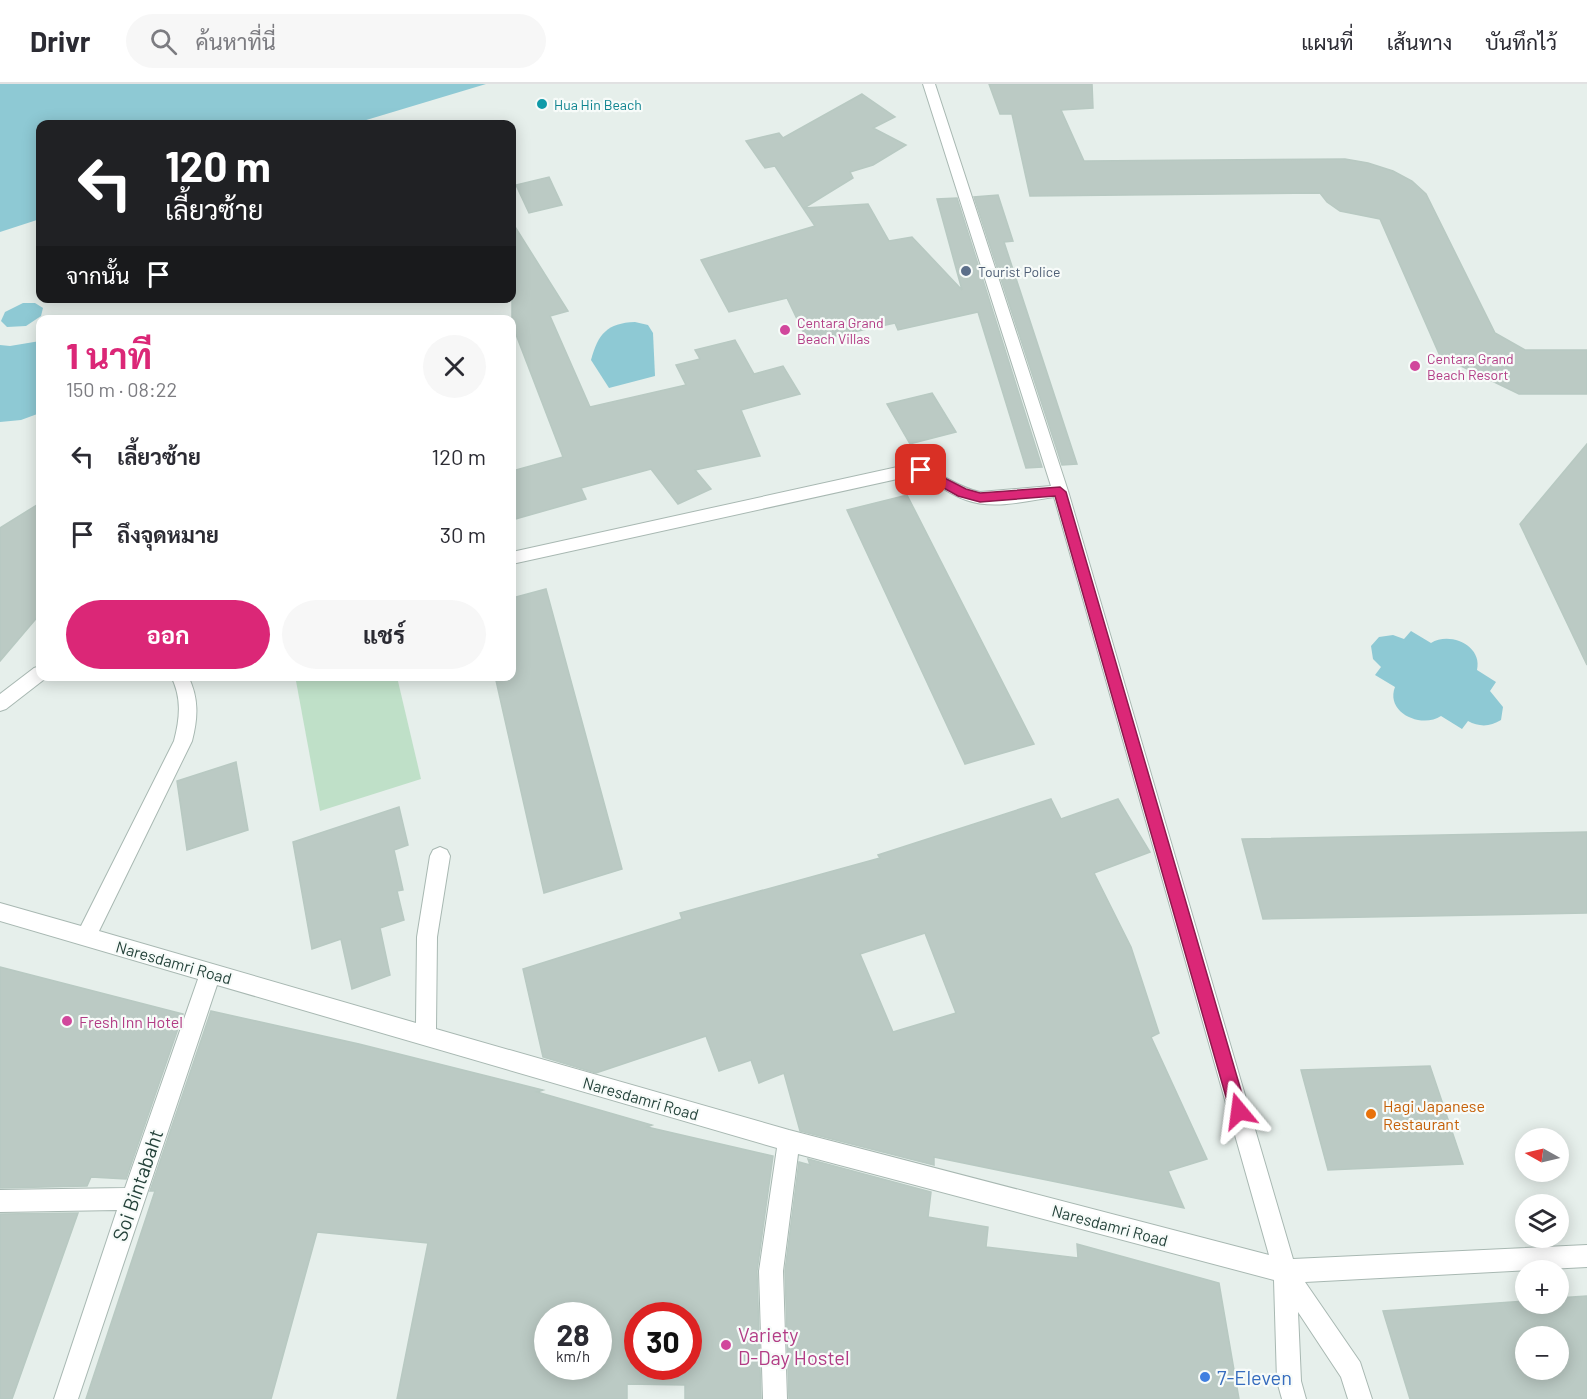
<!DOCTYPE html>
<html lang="th">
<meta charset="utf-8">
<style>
body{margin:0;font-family:Barlow,Sarabun,sans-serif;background:#f7f7f7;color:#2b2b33;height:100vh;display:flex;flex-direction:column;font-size:22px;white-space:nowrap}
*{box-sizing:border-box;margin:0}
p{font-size:20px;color:#7c7c81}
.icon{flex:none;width:33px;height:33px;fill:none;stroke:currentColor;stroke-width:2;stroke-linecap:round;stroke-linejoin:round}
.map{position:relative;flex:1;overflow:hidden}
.panel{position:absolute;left:36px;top:231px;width:480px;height:366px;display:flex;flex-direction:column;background:#fff;border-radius:12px;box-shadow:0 3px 15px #0003}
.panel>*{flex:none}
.banner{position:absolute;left:36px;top:36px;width:480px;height:183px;border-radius:12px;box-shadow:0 3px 15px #0003;background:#202124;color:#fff;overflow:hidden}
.needle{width:39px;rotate:278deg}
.controls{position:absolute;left:1515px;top:1044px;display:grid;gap:12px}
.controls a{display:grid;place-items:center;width:54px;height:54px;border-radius:50%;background:#fff;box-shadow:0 3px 15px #0003;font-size:30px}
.speed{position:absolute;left:534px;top:1218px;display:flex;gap:12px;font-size:30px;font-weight:700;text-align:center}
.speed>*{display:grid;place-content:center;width:78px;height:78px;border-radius:50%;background:#fff;box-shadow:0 3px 15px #0003;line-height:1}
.speed small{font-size:15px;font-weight:400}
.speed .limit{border:9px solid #d22;background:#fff;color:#111}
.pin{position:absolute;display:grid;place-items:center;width:51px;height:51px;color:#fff;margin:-26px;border-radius:12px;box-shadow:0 3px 9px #0006}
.me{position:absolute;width:66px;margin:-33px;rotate:344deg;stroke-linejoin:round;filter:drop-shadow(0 0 4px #0008)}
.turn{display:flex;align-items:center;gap:21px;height:126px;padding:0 30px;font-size:27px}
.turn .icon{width:78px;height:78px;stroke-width:2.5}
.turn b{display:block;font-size:42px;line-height:51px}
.then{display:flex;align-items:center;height:57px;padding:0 30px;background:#0003;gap:12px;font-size:22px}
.round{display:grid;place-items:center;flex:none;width:63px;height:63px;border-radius:32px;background:#f7f7f7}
.headline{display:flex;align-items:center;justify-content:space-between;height:102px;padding:0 30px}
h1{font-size:36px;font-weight:700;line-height:45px;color:#db2777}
.primary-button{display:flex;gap:12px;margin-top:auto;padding:12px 30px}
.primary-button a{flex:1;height:69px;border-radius:36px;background:#db2777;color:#fff;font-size:24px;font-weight:700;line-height:69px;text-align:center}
.primary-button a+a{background:#f7f7f7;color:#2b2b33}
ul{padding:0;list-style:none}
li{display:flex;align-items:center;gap:18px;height:78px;padding:0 30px}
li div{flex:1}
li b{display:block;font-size:22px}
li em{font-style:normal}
header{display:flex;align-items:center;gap:36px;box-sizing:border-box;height:84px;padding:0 30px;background:#fff;border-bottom:2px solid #e1e1e2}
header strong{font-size:28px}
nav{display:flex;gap:33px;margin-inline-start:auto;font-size:21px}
.search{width:420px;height:54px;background:#f7f7f7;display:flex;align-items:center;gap:15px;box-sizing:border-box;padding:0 21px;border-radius:33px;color:#7c7c81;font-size:22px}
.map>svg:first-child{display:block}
.green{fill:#bfe0c8}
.water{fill:#8ec9d4}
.building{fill:#bbcac4;stroke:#b8c9c2;stroke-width:1.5;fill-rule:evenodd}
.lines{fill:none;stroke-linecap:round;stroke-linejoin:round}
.minor-casing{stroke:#a8b8b2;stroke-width:2}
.minor{fill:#fff;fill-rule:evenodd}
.route{fill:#db2777;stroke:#8e194d;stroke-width:1.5}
.culture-dot{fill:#0f9aa8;stroke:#f7fbf9;stroke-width:2}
.service-dot{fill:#5c6f8a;stroke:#f7fbf9;stroke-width:2}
.hotel-dot{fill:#d1479c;stroke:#f7fbf9;stroke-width:2}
.food-dot{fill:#e8710a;stroke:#f7fbf9;stroke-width:2}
.shop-dot{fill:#3f7fe0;stroke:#f7fbf9;stroke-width:2}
.labels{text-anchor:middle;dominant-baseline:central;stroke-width:4.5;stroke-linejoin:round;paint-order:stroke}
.far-culture-label{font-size:14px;fill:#0d838f;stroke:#f7fbf9;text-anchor:start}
.far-service-label{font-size:14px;fill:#4e5e75;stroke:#f7fbf9;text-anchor:start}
.far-hotel-label{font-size:14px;fill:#b23c85;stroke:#f7fbf9;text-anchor:start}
.street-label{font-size:16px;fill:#24423a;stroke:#f7fbf9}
.hotel-label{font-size:16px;fill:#b23c85;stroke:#f7fbf9;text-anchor:start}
.food-label{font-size:16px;fill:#c56008;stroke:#f7fbf9;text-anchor:start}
.near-street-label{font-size:20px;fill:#24423a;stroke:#f7fbf9}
.near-hotel-label{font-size:20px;fill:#b23c85;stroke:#f7fbf9;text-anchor:start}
.near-shop-label{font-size:20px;fill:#366cbe;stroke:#f7fbf9;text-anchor:start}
</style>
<header>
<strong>Drivr</strong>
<div class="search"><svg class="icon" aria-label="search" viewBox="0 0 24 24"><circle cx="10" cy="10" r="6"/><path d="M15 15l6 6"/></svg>ค้นหาที่นี่</div>
<nav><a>แผนที่</a><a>เส้นทาง</a><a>บันทึกไว้</a></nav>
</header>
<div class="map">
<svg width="1587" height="1315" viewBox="0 0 1587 1315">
<rect width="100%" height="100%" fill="#e6efeb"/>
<polygon class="green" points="312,592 397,593 421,695 320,727 296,597"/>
<g class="water">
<polygon points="0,0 486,0 353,40 40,40 40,135 0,148"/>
<polygon points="23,219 35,219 43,224 41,232 26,242 7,243 1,237 5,228"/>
<path d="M635 238 648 241 653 249 655 292 609 304 591 276C598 250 607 239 635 238Z"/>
<polygon points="40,257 40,280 36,287 40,292 40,329 21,336 0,338 0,261 10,262"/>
<path d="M1411 547 1431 559C1450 547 1483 562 1477 586L1496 598 1490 607 1503 623 1501 636C1490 643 1479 643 1468 637L1462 645 1441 632C1422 645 1385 629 1395 603L1375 591 1381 583 1373 575 1371 562 1379 553 1393 551 1404 555Z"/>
</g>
<g class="building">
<polygon points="989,0 1092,0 1093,24 1061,26 1084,77 1345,75 1368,79 1393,87 1412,97 1426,110 1495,249 1525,266 1587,266 1587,310 1519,310 1440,272 1380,135 1340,127 1327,118 1320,109 1030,112 1012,30 1000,30"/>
<polygon points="862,10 895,33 873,44 906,61 873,81 850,88 853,94 804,124 868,120 889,157 912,153 962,206 937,115 957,114 1042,383 1026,384 978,228 898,246 895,239 808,258 787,214 729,228 701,176 815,142 775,82 765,84 746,57 779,49 783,54"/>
<polygon points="549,93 562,121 529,129 516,101"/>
<polygon points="998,111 1013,157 1004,158 1077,380 1062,381 974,113"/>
<polygon points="512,138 568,227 550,232 590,323 686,301 676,281 700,275 695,266 735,256 754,290 783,282 800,310 741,326 760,372 695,386 711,405 678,420 651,385 581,404 586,415 512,436 512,387 563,373 512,240"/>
<polygon points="932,309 956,348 910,360 887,320"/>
<polygon points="1587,360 1587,581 1520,440"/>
<polygon points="907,411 1034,660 965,680 847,426"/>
<polygon points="40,419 40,530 0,577 0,444"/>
<polygon points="546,505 622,785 544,809 495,592 512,592 512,514"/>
<polygon points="236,678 248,746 187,766 177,697"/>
<path d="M1051 715 1061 735 1118 715 1150 768 1094 789 1131 863 1159 949 1151 953 1207 1075 1168 1087 1184 1124 934 1073V1081L800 1047 784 989 759 999 751 976 719 987 706 952 596 989 543 973 523 885 682 835 680 829 880 774 878 771ZM925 849 956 929 893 948 860 870Z"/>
<polygon points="399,723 408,761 394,766 403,806 397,807 404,836 380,844 390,891 352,905 341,855 312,865 293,758"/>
<polygon points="1587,748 1587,829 1263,835 1242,755"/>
<polygon points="0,883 183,930 126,1095 91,1093 87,1102 0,1104"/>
<path d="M211 927 359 960 543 1006 537 1008 652 1041 647 1043 773 1072 757 1187 761 1315H685V1301L627 1300V1315H397L428 1159 317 1148 271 1315H86L155 1107H150ZM548 1232H598V1282H548ZM638 1232H688V1282H638Z"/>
<polygon points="1430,982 1463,1080 1328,1086 1301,986"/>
<polygon points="808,1075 931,1108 928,1133 988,1143 986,1163 1078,1174 1077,1160 1219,1199 1239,1315 789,1315 785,1187 799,1078 810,1081"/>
<polygon points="78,1129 12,1315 0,1315 0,1130"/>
<path d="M1587 1212V1315H1410L1383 1227 1526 1217V1220H1558V1214ZM1526 1252H1558V1286H1526Z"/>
</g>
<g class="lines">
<g class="minor-casing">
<g id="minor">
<path d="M923 0H935L1068 407 1293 1175 1587 1161V1183L1305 1198 1360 1278 1372 1315H1348L1341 1293 1298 1228 1301 1297 1306 1315H1282L1277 1297 1274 1196 798 1070 783 1187 787 1315H763L759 1187 777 1064 217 901 78 1315H54L117 1126 0 1128V1106L125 1104 198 895 0 837V819L81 842 174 657C180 634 182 614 171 592H188C199 614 198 634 192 657L99 847 416 939 417 853 430 772 433 766 440 763 447 766 450 772 437 853 436 945 789 1046 1269 1171 1054 413C1026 417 993 426 966 416 947 410 932 394 911 392L512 480V468L911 380C937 384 955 403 980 408L1051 402Z"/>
<polygon points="40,582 40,592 46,594 6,625 0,627 0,610 34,584"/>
</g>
</g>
<use href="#minor" class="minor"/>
</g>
<polygon class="route" points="921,382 966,405 980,409 1060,403 1066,408 1247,1027 1244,1032 1239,1035 1233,1032 1230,1027 1055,412 980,418 958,412 917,389 917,383"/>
<circle class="culture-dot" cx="542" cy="20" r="6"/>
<circle class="service-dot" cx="966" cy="187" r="6"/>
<g class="hotel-dot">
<circle cx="785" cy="246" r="6"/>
<circle cx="1415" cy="282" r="6"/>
<circle cx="67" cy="937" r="6"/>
<circle cx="726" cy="1261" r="6"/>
</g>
<circle class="food-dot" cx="1371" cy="1030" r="6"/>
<circle class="shop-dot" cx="1205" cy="1293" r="6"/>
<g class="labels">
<g class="far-culture-label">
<text x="554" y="20">Hua Hin Beach</text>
</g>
<g class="far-service-label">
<text x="978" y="187">Tourist Police</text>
</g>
<g class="far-hotel-label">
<text x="797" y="238">Centara Grand<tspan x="797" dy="16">Beach Villas</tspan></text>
<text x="1427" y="274">Centara Grand<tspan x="1427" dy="16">Beach Resort</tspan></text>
</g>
<g class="street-label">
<text transform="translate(174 878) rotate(16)">Naresdamri Road</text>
<text transform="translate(641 1014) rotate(16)">Naresdamri Road</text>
<text transform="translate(1110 1141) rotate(15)">Naresdamri Road</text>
</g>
<g class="hotel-label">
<text x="79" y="937">Fresh Inn Hotel</text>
</g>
<g class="food-label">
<text x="1383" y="1021">Hagi Japanese<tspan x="1383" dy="18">Restaurant</tspan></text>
</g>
<g class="near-street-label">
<text transform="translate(137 1101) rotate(-71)">Soi Bintabaht</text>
</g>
<g class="near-hotel-label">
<text x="738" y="1250">Variety<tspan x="738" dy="23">D-Day Hostel</tspan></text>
</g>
<g class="near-shop-label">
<text x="1217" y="1293">7-Eleven</text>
</g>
</g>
</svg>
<div class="controls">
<a><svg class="needle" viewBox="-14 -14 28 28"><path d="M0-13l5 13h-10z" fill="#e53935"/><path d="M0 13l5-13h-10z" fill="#7c7c81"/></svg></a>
<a><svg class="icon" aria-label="layers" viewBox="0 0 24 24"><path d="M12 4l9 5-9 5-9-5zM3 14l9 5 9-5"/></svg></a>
<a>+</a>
<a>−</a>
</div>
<div class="speed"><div>28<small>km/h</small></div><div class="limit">30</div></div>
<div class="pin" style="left:921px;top:386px;background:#d93025"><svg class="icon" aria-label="arrive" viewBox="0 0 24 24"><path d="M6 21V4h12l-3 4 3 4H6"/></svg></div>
<svg class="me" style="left:1239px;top:1027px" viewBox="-20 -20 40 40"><path d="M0-17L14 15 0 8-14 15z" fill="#db2777" stroke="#fff" stroke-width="4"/></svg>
<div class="banner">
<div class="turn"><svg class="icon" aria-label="left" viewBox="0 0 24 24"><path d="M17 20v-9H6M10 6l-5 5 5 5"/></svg><div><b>120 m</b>เลี้ยวซ้าย</div></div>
<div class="then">จากนั้น<svg class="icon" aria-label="arrive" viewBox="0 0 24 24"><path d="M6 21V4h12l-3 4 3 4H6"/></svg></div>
</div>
<section class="panel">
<div class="headline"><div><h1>1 นาที</h1><p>150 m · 08:22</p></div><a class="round"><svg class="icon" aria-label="close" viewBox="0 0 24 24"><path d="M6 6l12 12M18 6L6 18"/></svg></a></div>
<ul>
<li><svg class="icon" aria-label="left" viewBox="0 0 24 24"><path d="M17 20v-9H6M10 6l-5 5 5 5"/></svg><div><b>เลี้ยวซ้าย</b></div><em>120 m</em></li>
<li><svg class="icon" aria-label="arrive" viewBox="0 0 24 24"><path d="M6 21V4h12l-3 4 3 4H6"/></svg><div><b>ถึงจุดหมาย</b></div><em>30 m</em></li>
</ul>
<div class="primary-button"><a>ออก</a><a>แชร์</a></div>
</section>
</div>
